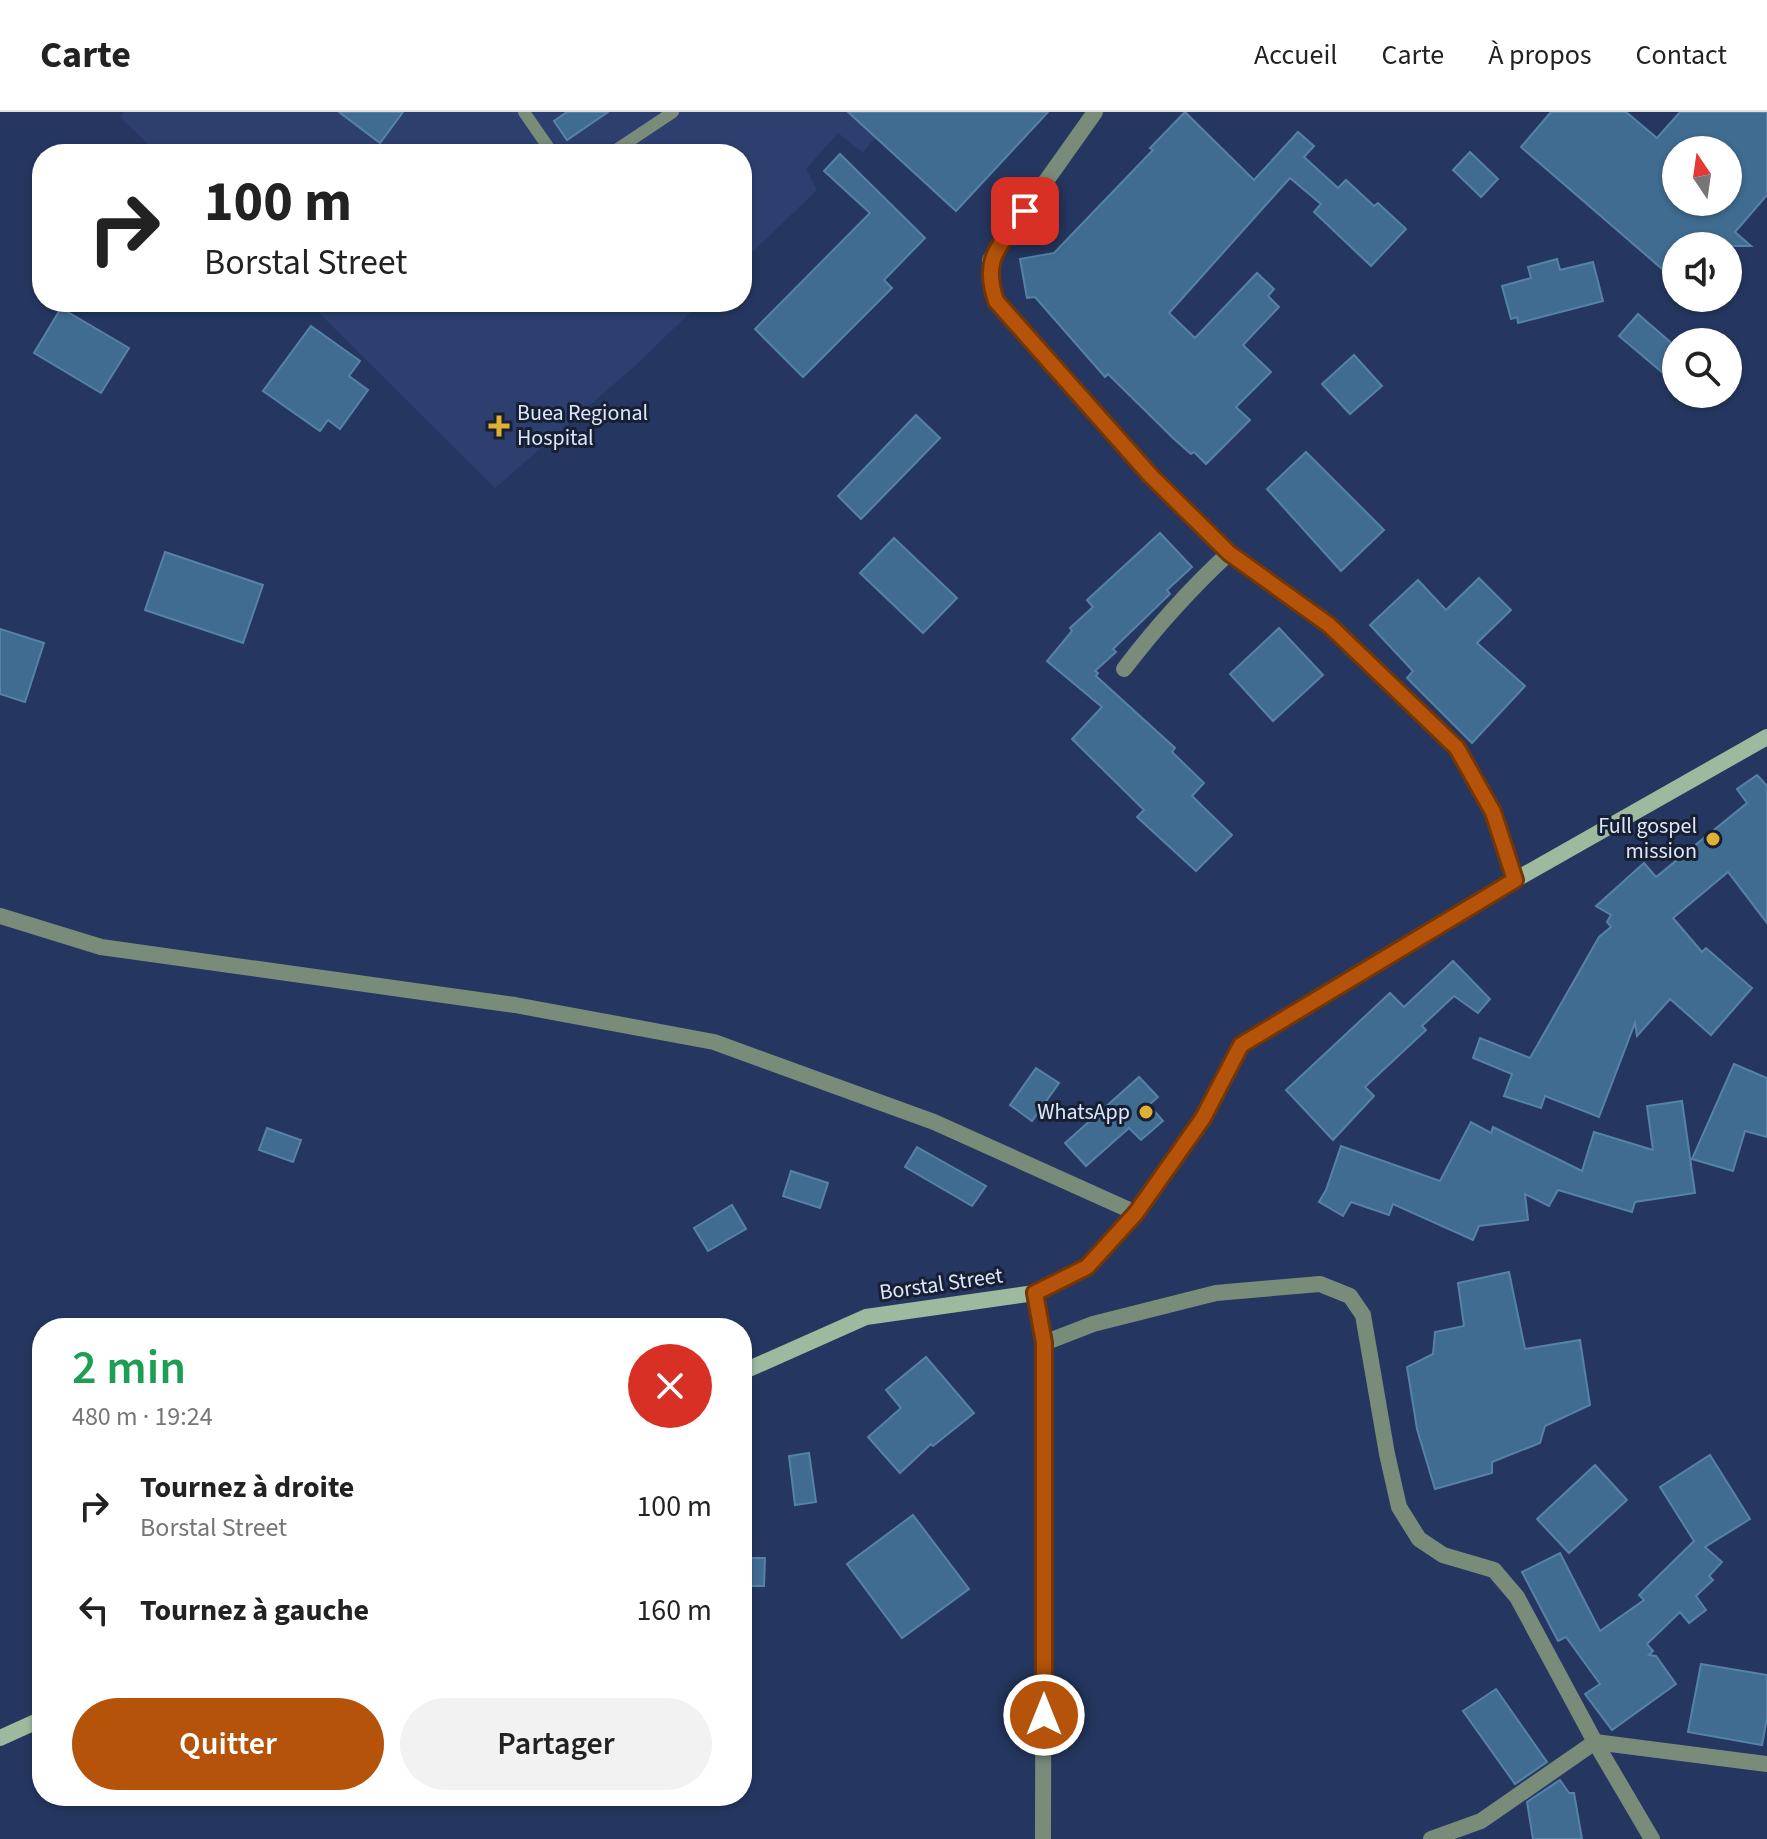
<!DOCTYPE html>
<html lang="fr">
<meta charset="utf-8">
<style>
body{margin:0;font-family:"Source Sans 3",sans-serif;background:#f2f2f2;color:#222;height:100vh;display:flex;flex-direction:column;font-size:30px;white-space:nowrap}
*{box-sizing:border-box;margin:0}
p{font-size:26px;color:#767676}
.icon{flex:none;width:44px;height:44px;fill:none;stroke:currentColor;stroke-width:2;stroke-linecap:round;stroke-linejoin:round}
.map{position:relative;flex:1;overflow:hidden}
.details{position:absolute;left:32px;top:1206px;width:720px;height:488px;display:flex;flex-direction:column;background:#fff;border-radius:32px;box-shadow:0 2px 6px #0004}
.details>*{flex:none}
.guide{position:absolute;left:32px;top:32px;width:720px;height:168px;border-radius:32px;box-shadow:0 2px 6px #0004;background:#fff;color:#222;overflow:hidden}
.needle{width:52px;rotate:347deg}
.fabs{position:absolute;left:1662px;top:24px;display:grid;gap:16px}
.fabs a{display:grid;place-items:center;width:80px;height:80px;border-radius:50%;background:#fff;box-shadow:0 2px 6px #0004;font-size:40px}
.pin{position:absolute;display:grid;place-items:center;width:68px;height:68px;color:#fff;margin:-34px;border-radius:16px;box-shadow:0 4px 12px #0006}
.me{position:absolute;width:88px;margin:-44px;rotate:0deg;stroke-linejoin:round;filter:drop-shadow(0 0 6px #0008)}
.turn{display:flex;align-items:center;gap:28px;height:168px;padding:0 40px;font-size:36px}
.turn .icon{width:104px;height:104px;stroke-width:2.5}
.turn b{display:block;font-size:56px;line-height:68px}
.round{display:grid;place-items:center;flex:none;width:84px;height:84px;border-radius:42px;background:#f2f2f2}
.summary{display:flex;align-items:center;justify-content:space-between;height:136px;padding:0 40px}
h1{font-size:48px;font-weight:600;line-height:60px;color:#1e9e55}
.button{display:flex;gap:16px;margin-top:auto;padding:16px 40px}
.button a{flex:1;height:92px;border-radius:48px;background:#b45309;color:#fff;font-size:32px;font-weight:600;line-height:92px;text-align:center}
.button a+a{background:#f2f2f2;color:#222}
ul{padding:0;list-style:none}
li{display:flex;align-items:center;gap:24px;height:104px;padding:0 40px}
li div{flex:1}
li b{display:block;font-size:30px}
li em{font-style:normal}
header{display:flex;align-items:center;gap:48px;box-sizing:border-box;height:112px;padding:0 40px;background:#fff;border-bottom:2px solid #e0e0e0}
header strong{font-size:38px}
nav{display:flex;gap:44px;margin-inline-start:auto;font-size:28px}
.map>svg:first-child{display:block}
.built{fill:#2c3f6f}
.building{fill:#406c91;stroke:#5682a8;stroke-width:2;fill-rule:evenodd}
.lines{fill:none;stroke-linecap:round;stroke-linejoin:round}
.lane{stroke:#798c7a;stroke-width:12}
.street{stroke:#798c7a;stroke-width:16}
.secondary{stroke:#9dba9e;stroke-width:16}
.route-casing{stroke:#753606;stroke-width:20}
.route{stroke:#b45309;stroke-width:14}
.poi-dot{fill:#e1af34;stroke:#171f32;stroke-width:3}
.labels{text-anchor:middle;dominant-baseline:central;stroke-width:6;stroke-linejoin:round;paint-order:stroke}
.poi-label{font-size:22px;fill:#dde7fc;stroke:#171f32;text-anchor:end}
.street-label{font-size:22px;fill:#dde7fc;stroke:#171f32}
</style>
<header>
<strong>Carte</strong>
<nav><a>Accueil</a><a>Carte</a><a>À propos</a><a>Contact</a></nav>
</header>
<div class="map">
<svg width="1767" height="1727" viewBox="0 0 1767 1727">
<rect width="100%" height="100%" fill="#253760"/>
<g class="built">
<polygon points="124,0 894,0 863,41 838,21 806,57 817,78 742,150 742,42 158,42 120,5"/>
<polygon points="308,190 701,190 637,252 495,376"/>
</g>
<g class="building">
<polygon points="339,0 403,0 380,31"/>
<polygon points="567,0 608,0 567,28 554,9"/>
<polygon points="848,0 1048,0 956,99"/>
<polygon points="1185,0 1254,68 1298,20 1314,34 1304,45 1338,76 1346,68 1374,94 1378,91 1406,117 1371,154 1314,100 1321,92 1290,66 1169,201 1195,226 1257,161 1274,177 1268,184 1279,195 1243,233 1271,260 1236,295 1250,308 1206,352 1194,340 1191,342 1173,326 1108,262 1105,265 1035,185 1027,186 1020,147 1054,141 1153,38 1150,36"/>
<path d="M1551 0H1626L1657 26 1680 0H1767V83L1735 120 1751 134H1676V169L1521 35ZM1676 38H1728V90H1676Z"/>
<polygon points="1470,40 1498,67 1481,85 1453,58"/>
<polygon points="840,42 925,126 884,168 892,176 803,265 755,217 870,101 824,59"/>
<polygon points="1557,147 1560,158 1593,150 1603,189 1518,211 1517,205 1511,207 1502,174 1531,166 1528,155"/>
<polygon points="61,196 129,236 101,281 34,241"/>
<polygon points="1638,202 1676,235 1676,272 1619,224"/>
<polygon points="311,214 360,249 349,264 368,278 340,317 328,308 320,319 263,279"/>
<polygon points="1354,243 1382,274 1350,302 1322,272"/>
<polygon points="916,303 940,326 861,407 838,384"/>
<polygon points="1306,340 1384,418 1341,459 1267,377"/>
<polygon points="1160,421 1192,455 1167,478 1170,482 1113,537 1116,540 1095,559 1098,561 1096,564 1175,636 1172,640 1204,671 1192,684 1232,723 1196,759 1137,705 1144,698 1072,627 1102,595 1047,549 1072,519 1070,516 1093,495 1087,488"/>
<polygon points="894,426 957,486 923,521 860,461"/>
<polygon points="165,440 263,473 243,531 145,498"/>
<polygon points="1479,466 1511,498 1477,531 1525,574 1472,631 1407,566 1413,559 1370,513 1418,468 1446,498"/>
<polygon points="1279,516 1323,563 1273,609 1230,562"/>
<polygon points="0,517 44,531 25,590 0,582"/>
<polygon points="1757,663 1767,674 1767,811 1728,760 1673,806 1702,840 1706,836 1752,876 1711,923 1670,887 1637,924 1635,911 1599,1005 1545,984 1541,996 1504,984 1512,962 1473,946 1480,926 1530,946 1599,825 1611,815 1607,810 1611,803 1596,794 1644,751 1656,765 1747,691 1737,677"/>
<polygon points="1453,849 1490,887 1478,901 1454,884 1422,914 1426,918 1365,975 1374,984 1333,1028 1286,978 1390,881 1404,895"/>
<polygon points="1734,952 1767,966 1767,1025 1745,1019 1733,1059 1692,1047"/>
<polygon points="1036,956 1059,971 1032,1009 1010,993"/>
<polygon points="1139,965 1158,985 1149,993 1163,1009 1141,1028 1129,1016 1086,1054 1065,1031"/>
<polygon points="1682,989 1695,1081 1635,1090 1632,1100 1558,1078 1549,1094 1525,1082 1528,1108 1479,1114 1473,1128 1393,1092 1389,1103 1351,1090 1343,1104 1319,1090 1326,1078 1341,1034 1440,1069 1471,1010 1491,1021 1493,1015 1582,1059 1594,1020 1653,1038 1647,994"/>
<polygon points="267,1016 301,1028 293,1050 259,1038"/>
<polygon points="917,1035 986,1074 972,1094 905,1055"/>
<polygon points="791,1059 828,1071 820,1096 783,1084"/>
<polygon points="732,1093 746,1117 708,1139 694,1116"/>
<polygon points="1509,1160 1525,1237 1580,1228 1590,1293 1545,1314 1540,1331 1492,1350 1492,1361 1435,1377 1417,1317 1407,1255 1433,1242 1435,1220 1464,1214 1458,1171"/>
<polygon points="926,1245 974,1301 933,1334 931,1332 900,1361 868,1325 901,1296 886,1278"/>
<polygon points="809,1341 816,1390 795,1393 789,1344"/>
<polygon points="1710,1343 1750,1407 1705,1435 1722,1450 1709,1464 1713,1468 1696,1484 1706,1498 1689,1511 1680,1500 1647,1532 1653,1539 1649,1543 1656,1544 1676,1572 1612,1618 1585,1582 1600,1572 1566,1525 1558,1529 1522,1460 1560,1441 1600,1519 1644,1488 1639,1483 1694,1429 1660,1375"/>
<polygon points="1595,1353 1627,1388 1569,1441 1537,1407"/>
<polygon points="913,1403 969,1477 902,1526 847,1452"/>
<polygon points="742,1446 765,1446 764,1474 742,1474"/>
<polygon points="1701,1552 1767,1563 1767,1606 1762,1633 1688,1620"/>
<polygon points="1496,1577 1547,1650 1515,1672 1463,1599"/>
<polygon points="1560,1668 1569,1681 1574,1681 1582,1727 1533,1727 1527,1690"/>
</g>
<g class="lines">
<g class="lane">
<polyline points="524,0 553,42"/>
<polyline points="610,42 673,0"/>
</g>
<g class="street">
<polyline points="1095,0 990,148 990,171 996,189 1151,364 1229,441 1329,513 1457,636 1493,700 1515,768"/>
<path d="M1124 557C1156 515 1190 477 1229 441"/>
<polyline points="0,804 101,835 515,893 714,930 934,1010 1136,1101"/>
<polyline points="1035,1181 1044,1231 1043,1727"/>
<polyline points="1044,1231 1093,1212 1216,1181 1320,1172 1350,1184 1363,1203 1387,1342 1399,1395 1419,1427 1443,1443 1494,1458 1517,1485 1595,1630 1652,1727"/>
<polyline points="1431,1727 1481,1709 1595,1630 1767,1652"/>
</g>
<g class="secondary">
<polyline points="742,1260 866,1205 1035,1181 1087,1155 1136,1101 1203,1006 1241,933 1515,768 1767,625"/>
<polyline points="0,1626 42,1607"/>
</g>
</g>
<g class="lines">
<g class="route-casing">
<path id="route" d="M1025 99C1001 134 981 144 996 189L1151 364 1229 441 1329 513 1457 636 1493 700 1515 768 1241 933 1203 1006 1136 1101 1087 1155 1035 1181 1044 1231V1603"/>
</g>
<use href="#route" class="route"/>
</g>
<g class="poi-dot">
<path d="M495 302h8v8h8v8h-8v8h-8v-8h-8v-8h8z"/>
<circle cx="1713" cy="727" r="8"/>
<circle cx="1146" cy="1000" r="8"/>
</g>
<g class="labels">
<g class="poi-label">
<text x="517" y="301" text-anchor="start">Buea Regional<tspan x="517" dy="25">Hospital</tspan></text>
<text x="1697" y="714">Full gospel<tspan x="1697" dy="25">mission</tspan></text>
<text x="1130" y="1000">WhatsApp</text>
</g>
<g class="street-label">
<text transform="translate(941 1172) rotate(-8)">Borstal Street</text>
</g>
</g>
</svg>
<div class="fabs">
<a><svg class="needle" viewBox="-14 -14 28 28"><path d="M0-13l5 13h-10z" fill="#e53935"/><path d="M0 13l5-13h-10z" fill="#767676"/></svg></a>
<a><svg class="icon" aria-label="sound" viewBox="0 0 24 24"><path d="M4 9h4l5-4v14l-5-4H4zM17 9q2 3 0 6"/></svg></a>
<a><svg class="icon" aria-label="search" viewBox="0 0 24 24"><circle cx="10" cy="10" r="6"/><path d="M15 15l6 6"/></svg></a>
</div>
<div class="pin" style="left:1025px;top:99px;background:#d93025"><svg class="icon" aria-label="arrive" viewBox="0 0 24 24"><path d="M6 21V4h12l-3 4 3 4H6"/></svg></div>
<svg class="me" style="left:1044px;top:1603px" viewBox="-20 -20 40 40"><circle r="17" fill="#b45309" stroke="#fff" stroke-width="3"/><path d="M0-11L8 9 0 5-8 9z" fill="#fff"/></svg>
<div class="guide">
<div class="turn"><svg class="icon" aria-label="right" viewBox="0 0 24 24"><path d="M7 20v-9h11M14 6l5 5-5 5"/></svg><div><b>100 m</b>Borstal Street</div></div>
</div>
<section class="details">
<div class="summary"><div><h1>2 min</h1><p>480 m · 19:24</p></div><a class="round" style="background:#d93025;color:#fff"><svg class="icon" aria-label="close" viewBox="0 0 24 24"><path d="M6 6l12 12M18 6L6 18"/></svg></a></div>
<ul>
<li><svg class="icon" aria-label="right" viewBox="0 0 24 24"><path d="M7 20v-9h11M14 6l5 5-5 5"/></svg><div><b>Tournez à droite</b><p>Borstal Street</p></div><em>100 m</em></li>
<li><svg class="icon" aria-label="left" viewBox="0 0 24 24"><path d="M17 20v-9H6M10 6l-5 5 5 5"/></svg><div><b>Tournez à gauche</b></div><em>160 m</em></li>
</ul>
<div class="button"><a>Quitter</a><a>Partager</a></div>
</section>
</div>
